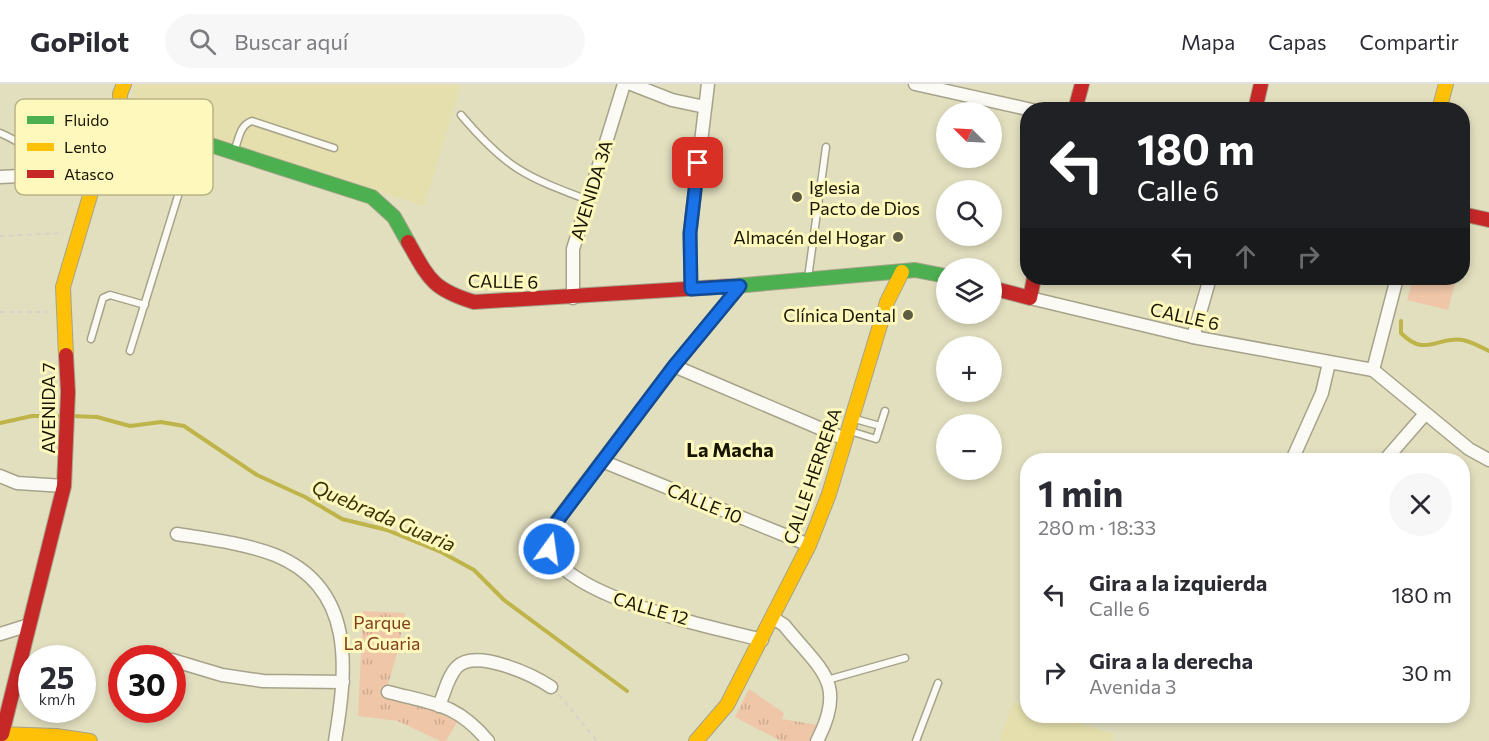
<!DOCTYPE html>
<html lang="es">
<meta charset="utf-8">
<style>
body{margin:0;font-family:Commissioner,sans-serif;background:#f7f7f7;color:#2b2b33;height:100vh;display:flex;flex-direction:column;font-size:22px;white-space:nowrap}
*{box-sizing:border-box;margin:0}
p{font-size:20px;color:#7c7c81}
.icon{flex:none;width:33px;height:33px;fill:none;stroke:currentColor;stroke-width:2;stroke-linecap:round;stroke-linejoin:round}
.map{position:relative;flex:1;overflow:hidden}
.panel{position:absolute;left:1020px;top:369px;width:450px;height:270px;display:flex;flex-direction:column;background:#fff;border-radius:24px;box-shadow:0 3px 9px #0003}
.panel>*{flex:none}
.banner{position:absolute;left:1020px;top:18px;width:450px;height:183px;border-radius:24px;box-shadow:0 3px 9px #0003;background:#202124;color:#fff;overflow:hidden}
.needle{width:39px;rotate:294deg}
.fabs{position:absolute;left:936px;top:18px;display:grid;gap:12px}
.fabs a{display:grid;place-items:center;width:66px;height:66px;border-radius:50%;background:#fff;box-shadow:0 3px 9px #0003;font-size:30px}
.speed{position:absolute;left:18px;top:561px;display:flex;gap:12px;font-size:30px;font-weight:700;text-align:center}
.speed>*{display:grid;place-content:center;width:78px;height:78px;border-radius:50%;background:#fff;box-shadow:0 3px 9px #0003;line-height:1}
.speed small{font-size:15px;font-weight:400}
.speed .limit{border:9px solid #d22;background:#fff;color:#111}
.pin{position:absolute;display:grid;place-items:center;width:51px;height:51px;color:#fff;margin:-26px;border-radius:12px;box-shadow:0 3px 9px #0006}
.me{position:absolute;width:66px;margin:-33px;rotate:14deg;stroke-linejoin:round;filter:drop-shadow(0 0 4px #0008)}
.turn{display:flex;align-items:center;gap:21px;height:126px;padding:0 18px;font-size:27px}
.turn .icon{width:78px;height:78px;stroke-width:2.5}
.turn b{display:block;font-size:42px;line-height:51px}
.lanes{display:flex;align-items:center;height:57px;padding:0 18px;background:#0003;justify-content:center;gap:30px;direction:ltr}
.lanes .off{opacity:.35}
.round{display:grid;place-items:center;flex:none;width:63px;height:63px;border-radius:32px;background:#f7f7f7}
.head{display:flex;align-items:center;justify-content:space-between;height:102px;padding:0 18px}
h1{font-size:36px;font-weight:700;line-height:45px}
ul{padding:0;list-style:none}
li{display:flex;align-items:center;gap:18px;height:78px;padding:0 18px}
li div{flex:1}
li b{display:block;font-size:22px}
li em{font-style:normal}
header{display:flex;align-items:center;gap:36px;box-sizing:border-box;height:84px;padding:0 30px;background:#fff;border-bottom:2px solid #e1e1e2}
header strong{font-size:28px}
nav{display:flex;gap:33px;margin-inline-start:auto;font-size:21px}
.search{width:420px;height:54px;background:#f7f7f7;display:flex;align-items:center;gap:15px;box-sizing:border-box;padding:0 21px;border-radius:33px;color:#7c7c81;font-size:22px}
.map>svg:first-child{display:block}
.built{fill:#e4dfac}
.park{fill:url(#park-tufts)}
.garden{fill:#efc6a8}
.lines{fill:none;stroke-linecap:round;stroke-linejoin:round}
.stream{stroke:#beb449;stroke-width:4}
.lane-casing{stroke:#a6a38a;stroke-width:9}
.street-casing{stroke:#a6a38a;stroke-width:15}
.fast-casing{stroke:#a6a38a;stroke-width:16}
.slow-casing{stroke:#a6a38a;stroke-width:16}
.jam-casing{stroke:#a6a38a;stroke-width:16}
.path{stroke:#d4d3c9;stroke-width:2;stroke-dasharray:4.5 4.5;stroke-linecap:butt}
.lane{stroke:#fbfaf5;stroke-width:6}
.street{stroke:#fbfaf5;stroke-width:12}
.fast{stroke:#4caf50;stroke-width:14}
.slow{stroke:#ffc107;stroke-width:14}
.jam{stroke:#c62828;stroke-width:14}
.route-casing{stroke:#114b97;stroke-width:15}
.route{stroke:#1a73e8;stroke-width:10}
.poi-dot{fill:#5e5c44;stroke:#fef8bd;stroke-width:2}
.labels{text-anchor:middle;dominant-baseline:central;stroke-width:6;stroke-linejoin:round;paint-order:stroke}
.poi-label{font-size:18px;fill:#171501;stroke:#fef8bd;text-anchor:end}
.street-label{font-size:18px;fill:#171501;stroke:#fef8bd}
.park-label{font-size:18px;fill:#803d1e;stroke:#fef8bd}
.neighbourhood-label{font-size:20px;font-weight:bold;fill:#171501;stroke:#fef8bd}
.water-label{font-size:20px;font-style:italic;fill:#383200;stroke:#fef8bd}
.key{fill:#fef8bd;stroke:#b9b485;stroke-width:1.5}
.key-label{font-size:16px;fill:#171501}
</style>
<header>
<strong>GoPilot</strong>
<div class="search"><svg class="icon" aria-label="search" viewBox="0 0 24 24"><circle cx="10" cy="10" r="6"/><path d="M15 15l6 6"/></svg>Buscar aquí</div>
<nav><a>Mapa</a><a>Capas</a><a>Compartir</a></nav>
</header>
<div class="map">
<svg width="1489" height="657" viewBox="0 0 1489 657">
<defs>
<pattern id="park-tufts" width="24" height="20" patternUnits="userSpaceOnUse" patternTransform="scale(1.5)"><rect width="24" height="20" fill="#efc6a8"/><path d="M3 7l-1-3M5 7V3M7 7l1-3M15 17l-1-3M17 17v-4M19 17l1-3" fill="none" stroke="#cca98f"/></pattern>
</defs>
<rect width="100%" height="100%" fill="#e2dfbf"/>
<g class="built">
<polygon points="135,0 461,0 424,122 138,30 131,15"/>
<polygon points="1013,618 1027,623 1028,632 1056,632 1114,650 1112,657 1000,657"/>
</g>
<g class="park">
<polygon points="363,527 405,529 398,567 384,613 460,633 446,657 440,657 398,637 358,632"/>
<polygon points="749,605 784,629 782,635 818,641 810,657 781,657 735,633"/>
</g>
<polygon class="garden" points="1413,194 1456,194 1448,226 1407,216"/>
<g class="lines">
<g class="stream">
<path d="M1401 237V249C1425 274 1437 252 1463 256 1472 258 1481 263 1489 267"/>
<polyline points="72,332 97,333 130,342 161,338 184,342 257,391 305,413 342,435 387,446 441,468 474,486 504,516 627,607"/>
<polyline points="0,339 32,332 61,332"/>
</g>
<g class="lane-casing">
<g id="lane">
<path d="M461 31C506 84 524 92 588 116"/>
<path d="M0 49C19 57 40 71 46 90"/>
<path d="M235 65C239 54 240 41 252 37L334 64"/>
<polyline points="43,78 104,65"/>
<polyline points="808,194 826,63"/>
<polyline points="91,255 103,214 110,211 145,221"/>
<polyline points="130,267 194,60"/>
<polyline points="855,335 880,342"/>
<polyline points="850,347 876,355 885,327"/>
<polyline points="827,596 905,574"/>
<polyline points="916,657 938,599"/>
</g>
</g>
<g class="street-casing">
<g id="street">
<polyline points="631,0 672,16 705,23"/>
<polyline points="915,0 1032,26"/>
<polyline points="0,93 97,88"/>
<path d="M740 202 674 282 552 443C520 507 723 545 762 556"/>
<polyline points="691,205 690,149 708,0"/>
<polyline points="573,214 573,165 624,0"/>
<polyline points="1030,214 1193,253 1373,286"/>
<polyline points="1193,253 1210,194"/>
<polyline points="674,282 845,355"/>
<polyline points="1373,286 1469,365 1489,376"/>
<polyline points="1373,286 1397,194"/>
<polyline points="1292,376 1322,309 1329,279"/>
<polyline points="1385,376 1425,330"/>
<polyline points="602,377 809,461"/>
<polyline points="0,392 17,399 64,402"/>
<path d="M177 450C209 455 244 459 275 471 356 504 347 586 335 657"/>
<path d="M773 534 784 541C820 586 848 598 817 657"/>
<polyline points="0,550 29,541"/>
<polyline points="149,570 166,574"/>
<polyline points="172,576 222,591 263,597 343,598"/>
<path d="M388 608C434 620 456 619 488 657"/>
<path d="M439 622C444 610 448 592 457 583 476 564 533 591 551 603"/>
</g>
</g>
<g class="fast-casing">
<g id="fast">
<polyline points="120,32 372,113 394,133 408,158"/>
<polyline points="734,202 915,186 946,192"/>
</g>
</g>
<g class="slow-casing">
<g id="slow">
<polyline points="1439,26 1446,0"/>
<polyline points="66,271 63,203 97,88 120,32 120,10 124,0"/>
<polyline points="0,650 56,652 90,657"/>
<polyline points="696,657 727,621 809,461 829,410 887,218 902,188"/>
</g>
</g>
<g class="jam-casing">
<g id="jam">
<polyline points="1075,26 1082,0"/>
<polyline points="1255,26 1261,0"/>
<polyline points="1462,130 1489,136"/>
<path d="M408 158C429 195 432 205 474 218L734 202"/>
<polyline points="992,204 1030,214 1034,194"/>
<polyline points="2,650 64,402 68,308 66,271"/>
</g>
</g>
<g class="path">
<polyline points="0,152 63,149"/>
<polyline points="0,228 48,228"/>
<polyline points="559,611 597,657"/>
</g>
<use href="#lane" class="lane"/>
<use href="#street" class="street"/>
<use href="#fast" class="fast"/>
<use href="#slow" class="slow"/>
<use href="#jam" class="jam"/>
</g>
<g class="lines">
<g class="route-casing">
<polyline id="route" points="549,465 548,453 552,444 674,282 740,202 691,205 690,149 698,79"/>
</g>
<use href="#route" class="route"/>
</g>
<g class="poi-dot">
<circle cx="797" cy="113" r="6"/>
<circle cx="898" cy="153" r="6"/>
<circle cx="908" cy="231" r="6"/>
</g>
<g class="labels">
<g class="poi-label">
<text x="809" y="103" text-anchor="start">Iglesia<tspan x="809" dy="21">Pacto de Dios</tspan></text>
<text x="886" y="153">Almacén del Hogar</text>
<text x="896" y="231">Clínica Dental</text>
</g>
<g class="street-label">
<text transform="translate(591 106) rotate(-73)">AVENIDA 3A</text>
<text transform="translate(503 197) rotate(1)">CALLE 6</text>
<text transform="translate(1185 232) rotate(13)">CALLE 6</text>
<text transform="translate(48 324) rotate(-90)">AVENIDA 7</text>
<text transform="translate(812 392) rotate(-71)">CALLE HERRERA</text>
<text transform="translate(705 419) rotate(22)">CALLE 10</text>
<text transform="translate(651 524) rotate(16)">CALLE 12</text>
</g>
<g class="park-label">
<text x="382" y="538">Parque<tspan x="382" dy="21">La Guaria</tspan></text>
</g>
<g class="neighbourhood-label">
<text x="730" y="365">La Macha</text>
</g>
<g class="water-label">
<text transform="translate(384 431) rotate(23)">Quebrada Guaria</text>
</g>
</g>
<rect x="15" y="15" width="198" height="96" rx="9" class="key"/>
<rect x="27" y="32" width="27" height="8" fill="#4caf50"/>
<rect x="27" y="59" width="27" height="8" fill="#ffc107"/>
<rect x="27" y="86" width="27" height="8" fill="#c62828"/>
<g class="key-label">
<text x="64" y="42">Fluido</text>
<text x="64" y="69">Lento</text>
<text x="64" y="96">Atasco</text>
</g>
</svg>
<div class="fabs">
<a><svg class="needle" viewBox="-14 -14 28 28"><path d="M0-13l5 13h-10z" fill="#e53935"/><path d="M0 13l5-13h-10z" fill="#7c7c81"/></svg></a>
<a><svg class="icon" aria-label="search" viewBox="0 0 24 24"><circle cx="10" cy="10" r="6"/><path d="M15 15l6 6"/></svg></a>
<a><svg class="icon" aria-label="layers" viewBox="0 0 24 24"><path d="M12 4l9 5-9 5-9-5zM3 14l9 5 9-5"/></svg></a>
<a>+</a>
<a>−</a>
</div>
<div class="speed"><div>25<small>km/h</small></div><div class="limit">30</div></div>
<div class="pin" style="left:698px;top:79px;background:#d93025"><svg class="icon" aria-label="arrive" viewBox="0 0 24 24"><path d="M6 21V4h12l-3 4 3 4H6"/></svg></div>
<svg class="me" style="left:549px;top:465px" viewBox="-20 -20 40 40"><circle r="17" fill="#1a73e8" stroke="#fff" stroke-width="3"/><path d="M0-11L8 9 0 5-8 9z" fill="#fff"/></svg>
<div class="banner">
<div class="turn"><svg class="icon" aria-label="left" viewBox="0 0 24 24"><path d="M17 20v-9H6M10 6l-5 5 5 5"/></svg><div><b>180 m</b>Calle 6</div></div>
<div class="lanes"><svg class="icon" aria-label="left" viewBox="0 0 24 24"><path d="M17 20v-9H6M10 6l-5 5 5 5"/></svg><svg class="icon off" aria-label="ahead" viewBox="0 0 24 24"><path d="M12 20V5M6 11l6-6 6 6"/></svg><svg class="icon off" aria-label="right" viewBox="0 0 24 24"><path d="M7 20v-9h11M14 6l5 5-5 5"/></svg></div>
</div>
<section class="panel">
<div class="head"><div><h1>1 min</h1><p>280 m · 18:33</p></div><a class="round"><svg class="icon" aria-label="close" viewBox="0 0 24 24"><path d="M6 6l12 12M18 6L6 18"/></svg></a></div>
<ul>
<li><svg class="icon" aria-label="left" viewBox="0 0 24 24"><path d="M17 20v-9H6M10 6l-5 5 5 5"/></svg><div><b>Gira a la izquierda</b><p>Calle 6</p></div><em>180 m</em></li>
<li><svg class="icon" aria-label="right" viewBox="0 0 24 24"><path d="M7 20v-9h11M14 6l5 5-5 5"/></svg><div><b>Gira a la derecha</b><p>Avenida 3</p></div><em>30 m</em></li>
</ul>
</section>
</div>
